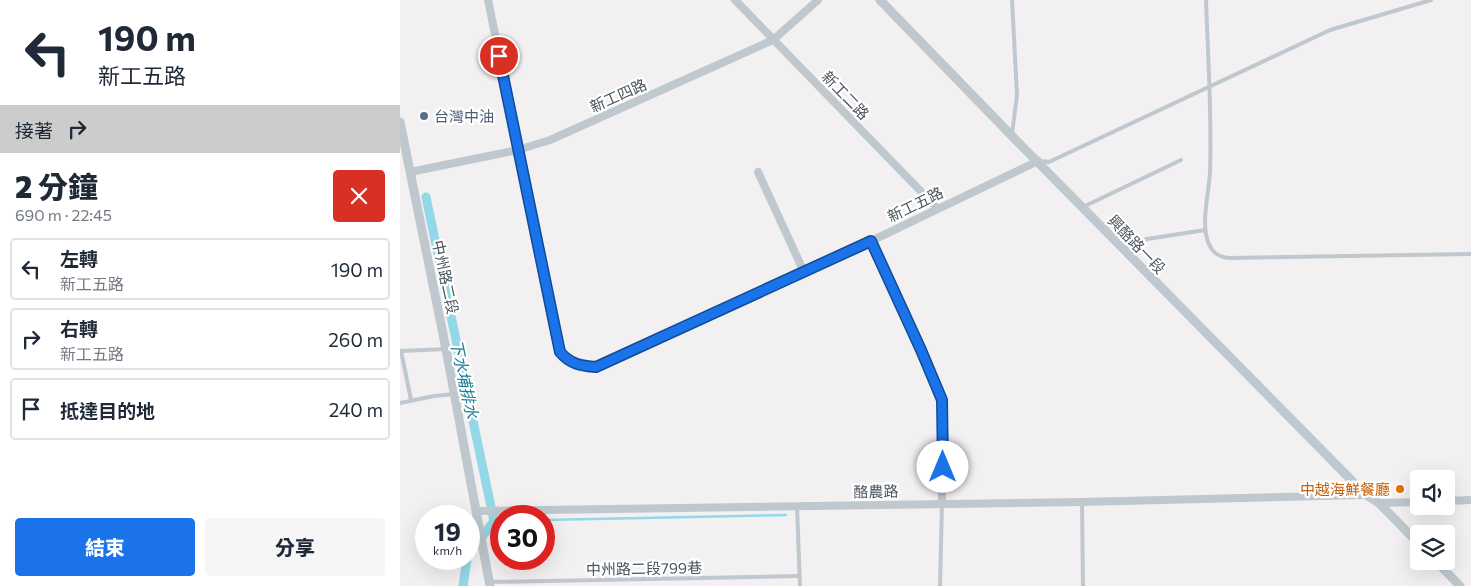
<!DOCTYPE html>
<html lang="zh-TW">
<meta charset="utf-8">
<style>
body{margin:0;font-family:Commissioner,"Noto Sans TC",sans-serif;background:#f6f6f7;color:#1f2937;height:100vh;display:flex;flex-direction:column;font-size:19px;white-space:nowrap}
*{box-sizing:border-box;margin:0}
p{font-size:16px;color:#747a83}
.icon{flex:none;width:28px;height:28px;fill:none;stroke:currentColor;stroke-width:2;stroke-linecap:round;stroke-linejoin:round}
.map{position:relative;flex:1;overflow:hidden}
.details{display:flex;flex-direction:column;background:#fff;width:400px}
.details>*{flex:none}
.banner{background:#fff;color:#1f2937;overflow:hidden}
.buttons{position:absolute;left:1010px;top:470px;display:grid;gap:10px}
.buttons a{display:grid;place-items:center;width:45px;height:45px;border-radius:5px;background:#fff;box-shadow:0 5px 20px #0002;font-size:25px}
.speed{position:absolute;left:15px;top:505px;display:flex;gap:10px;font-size:25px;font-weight:700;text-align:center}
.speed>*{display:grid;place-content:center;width:65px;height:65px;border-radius:50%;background:#fff;box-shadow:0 5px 20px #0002;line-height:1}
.speed small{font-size:12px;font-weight:400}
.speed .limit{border:8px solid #d22;background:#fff;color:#111}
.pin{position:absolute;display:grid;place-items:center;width:42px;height:42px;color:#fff;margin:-21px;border:2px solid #fff;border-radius:50%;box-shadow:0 1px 5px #0007}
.me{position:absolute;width:55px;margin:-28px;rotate:0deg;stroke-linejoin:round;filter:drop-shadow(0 0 4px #0008)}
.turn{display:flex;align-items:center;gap:18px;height:105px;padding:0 15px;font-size:22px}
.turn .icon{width:65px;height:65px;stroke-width:2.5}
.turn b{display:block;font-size:35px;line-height:42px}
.then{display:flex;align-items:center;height:48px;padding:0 15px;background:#0003;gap:10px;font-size:19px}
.round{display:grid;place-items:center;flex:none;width:52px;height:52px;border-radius:5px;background:#f6f6f7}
.summary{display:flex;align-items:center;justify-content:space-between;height:85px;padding:0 15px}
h1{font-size:30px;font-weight:800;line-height:38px}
.primary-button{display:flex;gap:10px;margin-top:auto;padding:10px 15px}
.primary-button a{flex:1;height:58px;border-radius:5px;background:#1a73e8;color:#fff;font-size:20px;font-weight:800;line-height:58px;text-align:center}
.primary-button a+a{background:#f6f6f7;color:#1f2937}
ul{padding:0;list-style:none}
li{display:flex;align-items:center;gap:15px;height:62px;margin:0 10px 8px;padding:0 5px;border:2px solid #e0e1e3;border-radius:5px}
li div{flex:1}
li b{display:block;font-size:19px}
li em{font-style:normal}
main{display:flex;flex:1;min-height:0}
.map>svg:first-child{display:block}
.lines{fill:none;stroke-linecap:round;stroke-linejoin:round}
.stream{stroke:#93d8e6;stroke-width:2.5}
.canal{stroke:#93d8e6;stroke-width:9}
.service{stroke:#bfc8ce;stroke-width:4}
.minor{stroke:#bfc8ce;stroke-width:8}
.tertiary{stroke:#bfc8ce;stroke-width:9}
.route-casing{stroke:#114b97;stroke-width:12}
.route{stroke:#1a73e8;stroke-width:9}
.service-dot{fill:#5c6f8a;stroke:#fff;stroke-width:2}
.food-dot{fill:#e8710a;stroke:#fff;stroke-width:2}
.labels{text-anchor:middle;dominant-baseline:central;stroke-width:4.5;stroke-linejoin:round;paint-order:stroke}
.street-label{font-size:15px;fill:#49545d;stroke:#fff}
.service-label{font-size:15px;fill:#4e5e75;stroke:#fff;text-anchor:start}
.food-label{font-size:15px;fill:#c56008;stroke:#fff;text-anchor:end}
.water-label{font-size:16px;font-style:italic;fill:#167e94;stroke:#fff}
</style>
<main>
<section class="details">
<div class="banner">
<div class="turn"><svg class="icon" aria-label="left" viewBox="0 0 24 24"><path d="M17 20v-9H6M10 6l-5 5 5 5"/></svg><div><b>190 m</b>新工五路</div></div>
<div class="then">接著<svg class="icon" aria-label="right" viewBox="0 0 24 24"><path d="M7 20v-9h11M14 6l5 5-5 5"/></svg></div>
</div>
<div class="summary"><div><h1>2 分鐘</h1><p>690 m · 22:45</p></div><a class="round" style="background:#d93025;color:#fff"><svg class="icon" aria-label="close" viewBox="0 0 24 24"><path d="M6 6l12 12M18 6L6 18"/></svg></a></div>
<ul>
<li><svg class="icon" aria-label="left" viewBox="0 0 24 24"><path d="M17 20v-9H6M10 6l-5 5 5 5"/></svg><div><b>左轉</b><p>新工五路</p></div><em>190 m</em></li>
<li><svg class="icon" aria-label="right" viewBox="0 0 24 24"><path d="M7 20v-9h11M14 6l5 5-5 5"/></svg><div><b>右轉</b><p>新工五路</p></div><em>260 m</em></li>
<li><svg class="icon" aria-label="arrive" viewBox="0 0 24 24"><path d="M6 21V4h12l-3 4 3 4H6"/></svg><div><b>抵達目的地</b></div><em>240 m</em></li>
</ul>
<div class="primary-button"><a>結束</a><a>分享</a></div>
</section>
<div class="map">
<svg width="1071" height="586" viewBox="0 0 1071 586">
<rect width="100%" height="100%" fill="#f3f0f1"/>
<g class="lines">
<g class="stream">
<polyline points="144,520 386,515"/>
<polyline points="94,521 101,521"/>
</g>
<g class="canal">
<polyline points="26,197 94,521 69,554"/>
<polyline points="63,586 67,559"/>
</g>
<g class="service">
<polyline points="612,0 617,95 612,134"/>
<path d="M806 0C808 57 812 115 810 172 809 193 800 225 809 244 813 254 820 257 829 258L1071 254"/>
<polyline points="640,161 649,162 930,30 1031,0"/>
<polyline points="683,207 781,160"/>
<polyline points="722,246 747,239 805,230"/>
<polyline points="1,351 11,400"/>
<polyline points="1,351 46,349"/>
<polyline points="0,403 34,396 54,394"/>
<polyline points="682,502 683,586"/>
<polyline points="397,506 400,586"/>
<polyline points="89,582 399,576"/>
<polyline points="540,586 542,504"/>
</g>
<g class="minor">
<path d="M88 0 160 352C170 364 181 367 196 367L471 241 638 161"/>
<polyline points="335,0 537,208"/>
<polyline points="10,172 118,150 150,140 373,40 418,0"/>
<polyline points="358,172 404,272"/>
<polyline points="471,241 509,322 542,400 542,504"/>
<polyline points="1046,501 1071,500"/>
<polyline points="979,503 1019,502"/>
<polyline points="77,511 682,502 966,495"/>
</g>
<g class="tertiary">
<polyline points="480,0 612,136 966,495 979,503 1019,544"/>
<polyline points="0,122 46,349 90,586"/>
<polyline points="1036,561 1060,586"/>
</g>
</g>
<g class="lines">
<g class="route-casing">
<path id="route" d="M99 56 160 352C170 364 181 366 196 367L471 241 521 350 542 400 543 467"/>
</g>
<use href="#route" class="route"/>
</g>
<circle class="service-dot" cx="24" cy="116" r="5"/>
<circle class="food-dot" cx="1000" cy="489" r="5"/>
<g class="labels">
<g class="street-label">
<text transform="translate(218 95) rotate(-24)">新工四路</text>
<text transform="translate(446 95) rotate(46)">新工二路</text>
<text transform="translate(515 204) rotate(-26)">新工五路</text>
<text transform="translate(737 244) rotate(46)">興酪路一段</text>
<text transform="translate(46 277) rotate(78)">中州路二段</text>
<text transform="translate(476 491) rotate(-1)">酪農路</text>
<text transform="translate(244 568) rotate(-1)">中州路二段799巷</text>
</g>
<g class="service-label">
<text x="34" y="116">台灣中油</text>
</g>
<g class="food-label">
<text x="990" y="489">中越海鮮餐廳</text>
</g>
<g class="water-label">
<text transform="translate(65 379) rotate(78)">下水埔排水</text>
</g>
</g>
</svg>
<div class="buttons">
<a><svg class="icon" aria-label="sound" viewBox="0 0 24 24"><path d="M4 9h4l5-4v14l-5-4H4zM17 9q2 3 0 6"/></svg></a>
<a><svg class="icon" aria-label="layers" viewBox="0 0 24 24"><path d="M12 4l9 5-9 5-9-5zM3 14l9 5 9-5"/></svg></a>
</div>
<div class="speed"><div>19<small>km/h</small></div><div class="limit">30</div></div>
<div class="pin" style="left:99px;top:56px;background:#d93025"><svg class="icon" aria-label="arrive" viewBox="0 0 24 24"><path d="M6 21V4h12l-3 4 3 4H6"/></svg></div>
<svg class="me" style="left:543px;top:467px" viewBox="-20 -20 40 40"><circle r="19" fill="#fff"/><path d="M0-13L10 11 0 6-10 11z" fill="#1a73e8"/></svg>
</div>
</main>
